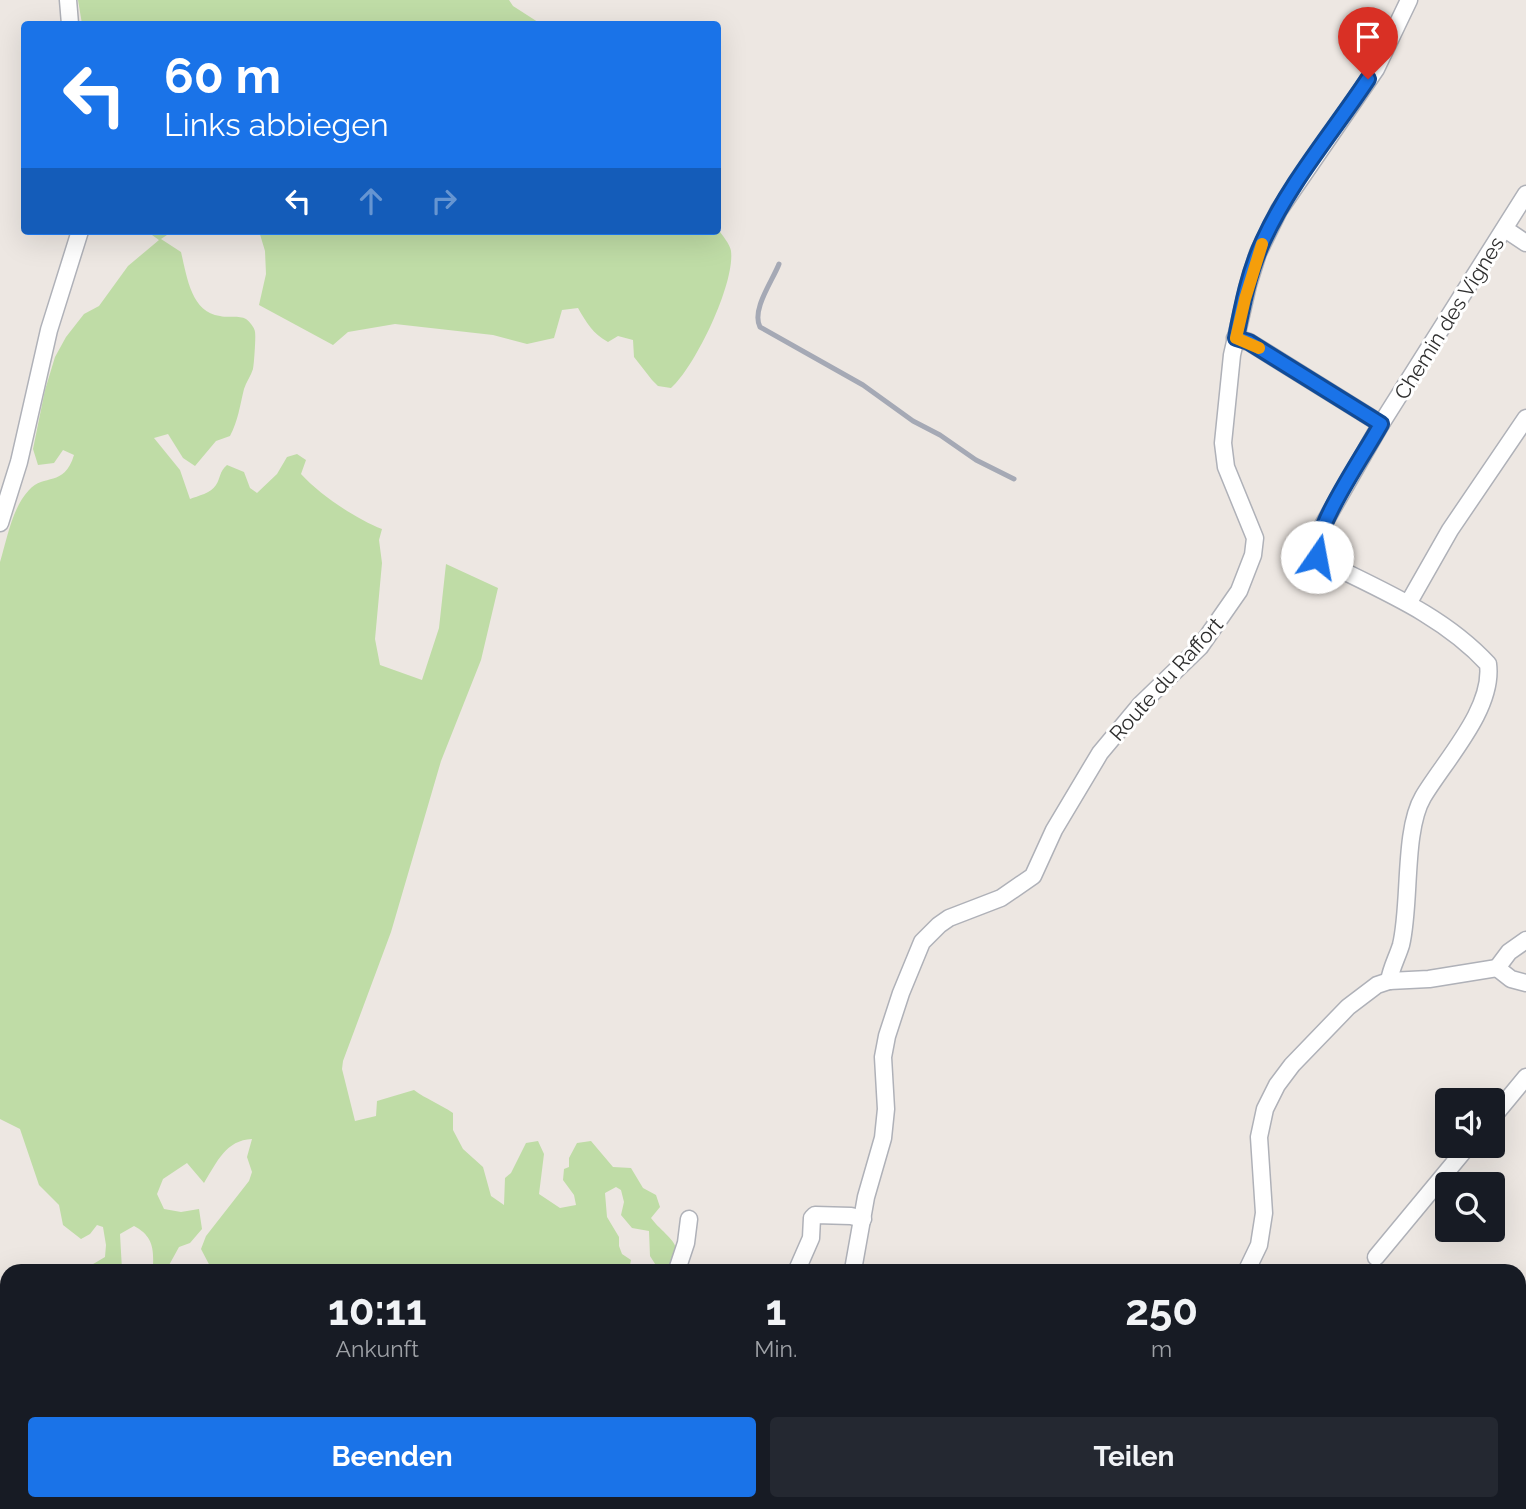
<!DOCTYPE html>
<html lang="de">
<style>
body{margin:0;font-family:Raleway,sans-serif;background:#242831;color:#f1f3f6;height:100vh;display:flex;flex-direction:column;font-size:26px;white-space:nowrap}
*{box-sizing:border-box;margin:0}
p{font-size:23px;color:#9ea1a6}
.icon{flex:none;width:38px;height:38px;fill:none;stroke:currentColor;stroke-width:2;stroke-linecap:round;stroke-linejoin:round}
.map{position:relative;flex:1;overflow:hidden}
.panel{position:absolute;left:0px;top:1264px;width:1526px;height:247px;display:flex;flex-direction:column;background:#171b24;border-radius:21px 21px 0 0;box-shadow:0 7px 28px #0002}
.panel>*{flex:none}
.top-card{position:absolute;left:21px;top:21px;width:700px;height:214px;border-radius:7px;box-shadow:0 7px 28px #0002;background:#1a73e8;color:#fff;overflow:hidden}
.fabs{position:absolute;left:1435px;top:1088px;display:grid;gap:14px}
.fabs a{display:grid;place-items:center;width:70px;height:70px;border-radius:7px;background:#171b24;box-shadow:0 7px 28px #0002;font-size:35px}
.pin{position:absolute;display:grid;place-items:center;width:60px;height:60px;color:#fff;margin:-72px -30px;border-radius:50% 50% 50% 0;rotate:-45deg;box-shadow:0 0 7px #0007}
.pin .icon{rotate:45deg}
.me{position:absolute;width:77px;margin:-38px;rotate:12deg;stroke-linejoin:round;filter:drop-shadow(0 0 5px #0008)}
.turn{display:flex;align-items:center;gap:24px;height:147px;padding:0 28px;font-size:32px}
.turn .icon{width:91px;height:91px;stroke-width:2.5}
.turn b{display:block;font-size:49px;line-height:60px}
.lanes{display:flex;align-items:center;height:66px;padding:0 28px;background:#0003;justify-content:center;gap:35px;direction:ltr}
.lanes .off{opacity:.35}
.eta{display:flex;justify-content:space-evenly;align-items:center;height:119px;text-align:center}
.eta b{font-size:42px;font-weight:700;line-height:49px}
.cta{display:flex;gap:14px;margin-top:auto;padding:14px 28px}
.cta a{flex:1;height:80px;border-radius:7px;background:#1a73e8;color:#fff;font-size:28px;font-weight:700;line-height:80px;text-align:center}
.cta a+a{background:#242831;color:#f1f3f6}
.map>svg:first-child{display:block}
.green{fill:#bfdca6}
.water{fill:#83d3e1}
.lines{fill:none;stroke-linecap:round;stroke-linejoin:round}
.minor-casing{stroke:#afb1b8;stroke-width:19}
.secondary-casing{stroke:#afb1b8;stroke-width:24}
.minor{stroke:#fff;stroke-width:16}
.secondary{stroke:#fff;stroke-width:21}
.rail{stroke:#a5a9b5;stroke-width:5}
.route-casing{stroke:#114b97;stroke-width:18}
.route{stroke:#1a73e8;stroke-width:12}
.slow{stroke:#f59e0b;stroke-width:12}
.labels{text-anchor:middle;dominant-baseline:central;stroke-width:6;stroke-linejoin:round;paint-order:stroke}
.street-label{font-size:21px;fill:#2e2e2e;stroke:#fff}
</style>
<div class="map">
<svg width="1526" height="1509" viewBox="0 0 1526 1509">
<rect width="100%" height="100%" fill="#ede7e2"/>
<g class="green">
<polygon points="78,0 509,0 513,6 541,24 82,24"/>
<path d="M718 229C722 235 730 244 731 251 735 284 695 367 671 388L658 386 652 380 634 357 633 340 618 336 608 342C593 334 586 322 578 308L562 310 554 338 527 344 493 335 395 324 348 332 333 345 259 305 266 274 265 251 259 231H718Z"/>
<path d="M152 231H173L161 239 181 252C187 277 191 312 220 316 228 318 239 315 246 319 249 321 255 328 255 332 256 336 254 366 253 369 251 376 246 382 244 389 240 405 238 421 230 436L216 441 195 466 183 458 168 434 154 438 180 470 190 499C198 496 211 493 216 485 221 477 219 472 227 465L244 472 250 488 257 493 277 474 287 457 297 454 306 460 301 474C320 495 356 519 382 529L379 540 382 563 375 639 380 665 422 680 439 628 446 564 498 588 481 660 441 761 391 932 343 1061 342 1069 355 1121 376 1116 377 1101 414 1090C426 1099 440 1104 453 1113V1130L463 1149 483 1167 491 1196 504 1205 505 1178 511 1173 526 1143 538 1141 544 1154 539 1194 560 1208 576 1205 574 1195 563 1180 564 1169 569 1167V1158L577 1143 591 1141 613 1167 631 1168 643 1188 656 1195 660 1207 651 1218C665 1237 688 1244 671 1270L657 1267 650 1256 649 1231 632 1228 621 1215 624 1202 621 1190 616 1187 605 1193 607 1217 619 1237V1246L622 1254 631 1260 629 1270H212L201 1249 206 1236 249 1181 252 1172 247 1157 252 1139C226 1140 217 1162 204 1183L187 1163 163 1179 157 1194 164 1209 181 1212 199 1209 202 1229 190 1243 179 1247 168 1267 153 1265C154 1246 151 1235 134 1226L120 1234 122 1270H83L105 1257 106 1245 103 1227 97 1225 90 1234 81 1239 63 1225 59 1205 39 1185 20 1129 0 1119V562C7 539 12 508 29 490 44 473 64 488 74 455L63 450 54 463 38 465 33 449 45 390 55 357 66 337 84 314 99 306 128 266 159 240 152 235Z"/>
<polygon points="0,1295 7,1299 7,1503 180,1503 184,1509 0,1509"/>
<polygon points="278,1503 606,1503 609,1509 279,1509"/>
</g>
<polygon class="water" points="1526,1368 1526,1399 1519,1412 1519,1381"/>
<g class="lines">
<g class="minor-casing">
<g id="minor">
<polyline points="68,0 70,24"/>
<polyline points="1505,229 1526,243"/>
<polyline points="1235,338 1249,342 1381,424"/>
<polyline points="0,523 19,462 49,330 80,231"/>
<polyline points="1409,602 1450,530 1526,418"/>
<polyline points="1497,968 1509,952 1526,940"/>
<polyline points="1497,968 1511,979 1526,983"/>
<path d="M1389 981C1391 968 1397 958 1401 945 1411 904 1403 831 1423 797 1445 760 1494 709 1488 664 1442 614 1378 589 1319 559L1316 550 1323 525 1381 424 1526 194"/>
<polyline points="1493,1117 1526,1077"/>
<polyline points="1376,1257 1468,1146"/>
<polyline points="677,1270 686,1243 689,1219"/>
<polyline points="797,1270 811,1238 812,1218 815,1215 851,1216 863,1219"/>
<polyline points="853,1270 866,1197 883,1138 886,1109 883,1057 887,1036 901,993 922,942 939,925 949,918 1001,898 1033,876 1054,830 1100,753 1140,705 1200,647 1239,591 1253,555 1255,538 1226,467 1223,443 1232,355 1248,285 1258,253 1279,210 1376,69 1409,0"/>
<polyline points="1247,1270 1259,1245 1264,1213 1259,1137 1265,1109 1277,1085 1292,1065 1348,1007 1377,985 1389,981 1429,979 1497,968"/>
<polyline points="1519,1360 1526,1347"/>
<polyline points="843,1503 845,1509"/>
<polyline points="886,1503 886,1509"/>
<polyline points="938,1503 943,1509"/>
<polyline points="998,1509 1002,1503"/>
<polyline points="1104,1509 1104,1503"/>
<polyline points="1444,1509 1447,1503"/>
</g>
</g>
<g class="secondary-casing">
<g id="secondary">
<polyline points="1519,1448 1526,1434"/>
<polyline points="1490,1509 1493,1503"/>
</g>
</g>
<use href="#minor" class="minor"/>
<use href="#secondary" class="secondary"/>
<path class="rail" d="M779 264C773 280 751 310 760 327L863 385 913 421 940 435 976 460 1014 479"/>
</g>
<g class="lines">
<g class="route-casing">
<path id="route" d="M1317 557C1312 529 1366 452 1381 424L1249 342 1236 338C1242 306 1249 271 1263 241 1290 182 1333 132 1368 79"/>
</g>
<use href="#route" class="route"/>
<polyline class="slow" points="1259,348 1236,338 1245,299 1262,244"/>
</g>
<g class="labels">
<g class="street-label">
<text transform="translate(1449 318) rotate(-58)">Chemin des Vignes</text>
<text transform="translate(1166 679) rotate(-48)">Route du Raffort</text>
</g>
</g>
</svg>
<div class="fabs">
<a><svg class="icon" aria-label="sound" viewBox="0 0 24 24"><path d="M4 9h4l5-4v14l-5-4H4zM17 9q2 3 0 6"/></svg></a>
<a><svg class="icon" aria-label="search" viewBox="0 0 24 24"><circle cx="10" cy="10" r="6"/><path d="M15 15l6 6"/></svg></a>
</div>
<div class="pin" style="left:1368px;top:79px;background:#d93025"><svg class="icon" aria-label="arrive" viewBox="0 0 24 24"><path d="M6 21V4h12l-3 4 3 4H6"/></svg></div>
<svg class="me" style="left:1317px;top:557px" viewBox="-20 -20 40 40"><circle r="19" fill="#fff"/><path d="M0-13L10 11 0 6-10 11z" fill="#1a73e8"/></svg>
<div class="top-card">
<div class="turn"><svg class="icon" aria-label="left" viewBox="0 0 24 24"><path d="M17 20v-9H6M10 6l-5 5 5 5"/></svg><div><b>60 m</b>Links abbiegen</div></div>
<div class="lanes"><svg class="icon" aria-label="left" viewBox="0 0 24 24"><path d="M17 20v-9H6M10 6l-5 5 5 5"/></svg><svg class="icon off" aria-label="ahead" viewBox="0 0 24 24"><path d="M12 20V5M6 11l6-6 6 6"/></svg><svg class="icon off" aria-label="right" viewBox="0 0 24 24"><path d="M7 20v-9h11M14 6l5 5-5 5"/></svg></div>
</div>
<section class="panel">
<div class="eta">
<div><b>10:11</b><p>Ankunft</p></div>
<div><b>1</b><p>Min.</p></div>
<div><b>250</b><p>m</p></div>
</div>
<div class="cta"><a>Beenden</a><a>Teilen</a></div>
</section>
</div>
